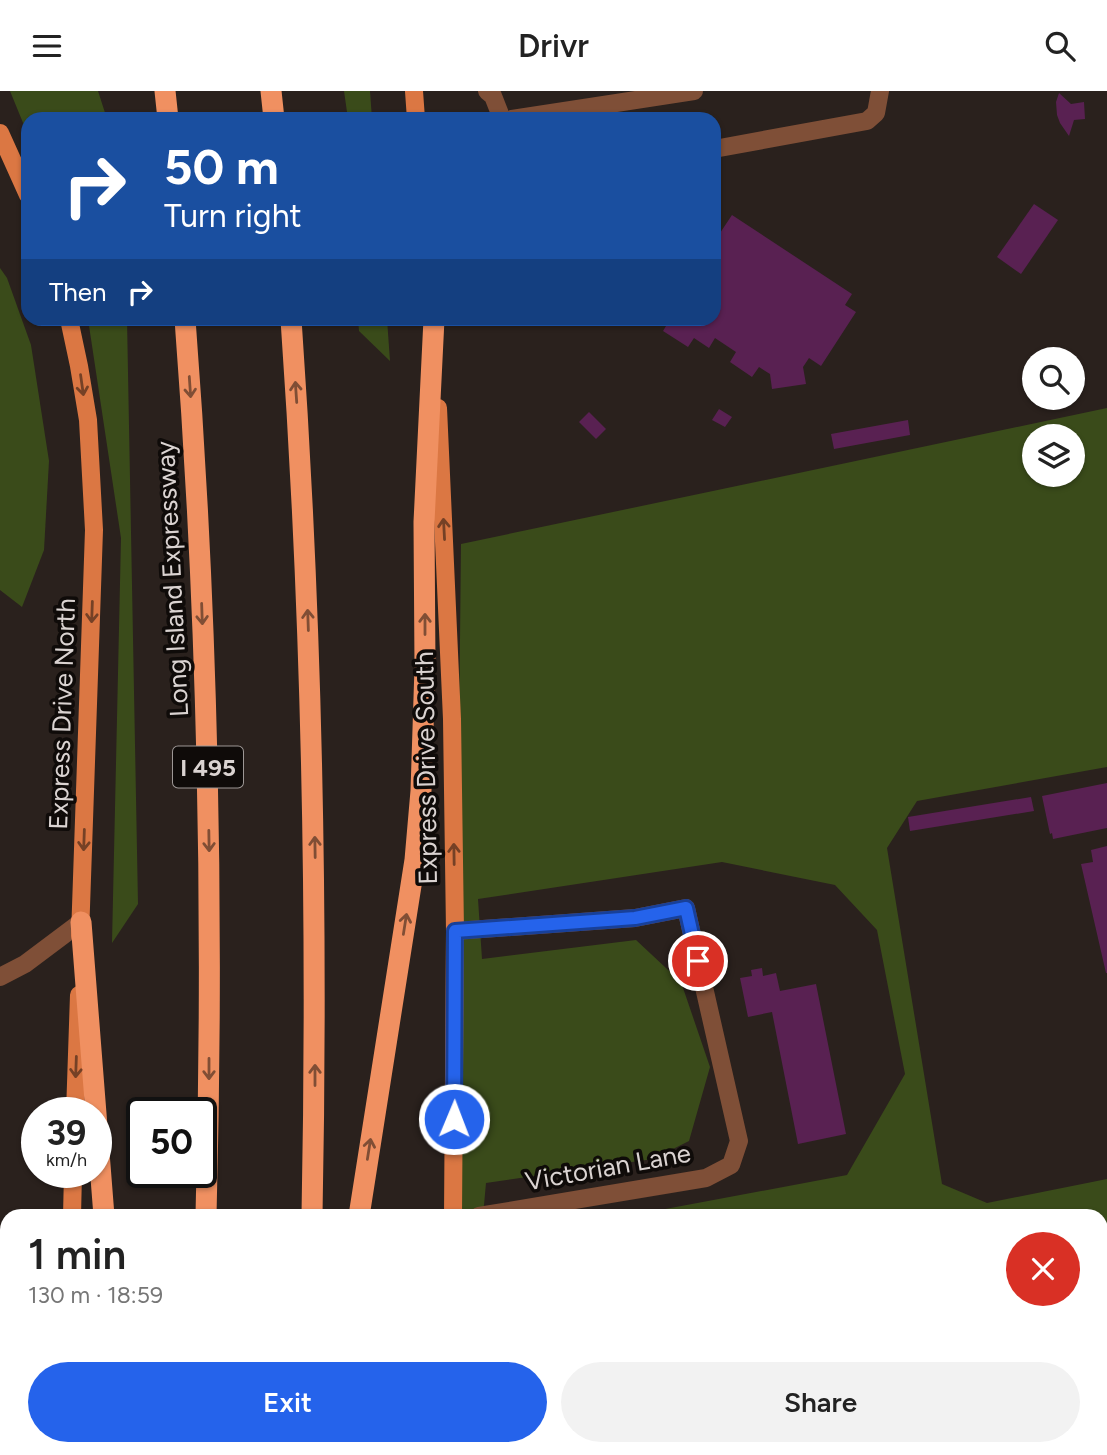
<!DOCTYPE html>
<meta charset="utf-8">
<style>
body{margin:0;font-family:Figtree,sans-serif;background:#f2f2f2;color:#222;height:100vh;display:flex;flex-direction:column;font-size:26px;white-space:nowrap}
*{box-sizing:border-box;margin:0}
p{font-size:23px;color:#767676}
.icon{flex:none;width:38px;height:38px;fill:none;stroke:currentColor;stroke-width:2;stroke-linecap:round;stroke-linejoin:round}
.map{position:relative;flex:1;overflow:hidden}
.sheet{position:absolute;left:0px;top:1118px;width:1108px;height:247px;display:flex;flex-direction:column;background:#fff;border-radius:21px 21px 0 0;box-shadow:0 2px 5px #0004}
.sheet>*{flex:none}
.guide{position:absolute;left:21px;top:21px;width:700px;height:214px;border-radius:21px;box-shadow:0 2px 5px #0004;background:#1a4fa0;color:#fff;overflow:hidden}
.buttons{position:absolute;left:1022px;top:256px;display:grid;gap:14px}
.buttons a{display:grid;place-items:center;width:63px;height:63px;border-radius:50%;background:#fff;box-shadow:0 2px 5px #0004;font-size:35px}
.speed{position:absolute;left:21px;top:1006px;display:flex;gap:14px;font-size:35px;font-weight:700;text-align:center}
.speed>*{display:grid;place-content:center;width:91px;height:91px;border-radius:50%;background:#fff;box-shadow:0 2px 5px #0004;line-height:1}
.speed small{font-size:18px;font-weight:400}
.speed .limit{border:4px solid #111;border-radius:10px;background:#fff;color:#111}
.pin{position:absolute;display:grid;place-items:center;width:60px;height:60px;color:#fff;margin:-30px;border:4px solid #fff;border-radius:50%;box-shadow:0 2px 7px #0007}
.me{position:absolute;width:77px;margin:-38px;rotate:1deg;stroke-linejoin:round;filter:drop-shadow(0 0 5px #0008)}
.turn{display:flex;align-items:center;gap:24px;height:147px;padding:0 28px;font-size:32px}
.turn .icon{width:91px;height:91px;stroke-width:2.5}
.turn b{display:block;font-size:49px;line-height:60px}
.then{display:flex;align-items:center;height:66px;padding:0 28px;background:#0003;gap:14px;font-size:26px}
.round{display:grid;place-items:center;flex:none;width:74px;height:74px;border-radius:37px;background:#f2f2f2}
.overview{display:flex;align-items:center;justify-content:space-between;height:119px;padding:0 28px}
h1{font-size:42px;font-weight:600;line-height:52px}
.action{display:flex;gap:14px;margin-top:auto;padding:14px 28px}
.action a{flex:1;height:80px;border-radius:42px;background:#2563eb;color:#fff;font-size:28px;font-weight:600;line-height:80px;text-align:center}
.action a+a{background:#f2f2f2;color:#222}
header{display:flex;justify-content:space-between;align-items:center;height:91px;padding:0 28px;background:#fff;font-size:32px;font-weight:600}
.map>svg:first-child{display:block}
.green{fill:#3a4b1a;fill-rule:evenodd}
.building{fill:#592152}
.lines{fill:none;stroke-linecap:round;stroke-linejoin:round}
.minor{stroke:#7f4f37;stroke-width:18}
.major{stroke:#db7743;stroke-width:18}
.highway{stroke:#f09061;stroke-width:21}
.oneway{stroke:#754126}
.oneway2{stroke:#804e35}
.route-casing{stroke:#184099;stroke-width:18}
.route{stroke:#2563eb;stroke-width:12}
.labels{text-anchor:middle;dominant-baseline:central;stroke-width:7;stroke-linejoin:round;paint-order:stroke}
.shield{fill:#0f0b09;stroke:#9d9795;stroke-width:2}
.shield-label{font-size:24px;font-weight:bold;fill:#dad3d1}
.street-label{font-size:26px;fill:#dad3d1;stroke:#0f0b09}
</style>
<header><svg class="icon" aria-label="menu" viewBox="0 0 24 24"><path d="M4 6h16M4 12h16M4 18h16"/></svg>Drivr<svg class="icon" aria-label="search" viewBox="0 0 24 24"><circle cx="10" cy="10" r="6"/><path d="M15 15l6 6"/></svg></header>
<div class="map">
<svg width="1107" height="1364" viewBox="0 0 1107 1364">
<rect width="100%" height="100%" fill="#2a211d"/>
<g class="green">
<polygon points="10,0 98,0 107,28 28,28 28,44"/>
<polygon points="344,0 370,0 372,28 348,28"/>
<polygon points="0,177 7,187 31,254 49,370 44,459 22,516 0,499"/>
<polygon points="88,228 127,228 138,813 112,852 121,447"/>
<polygon points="358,228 387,228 390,270 359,240"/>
<path d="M1107 317V676L917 710 887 757 942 1093 987 1112 1107 1088V1152L1101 1155V1125H628L847 1084 905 983 877 839 835 794 722 771 478 808 482 868 636 849 681 891 710 976 689 1050 653 1068 486 1092 483 1125H454L461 453ZM1034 345H1073V383H1034Z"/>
<polygon points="452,1358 964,1358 965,1364 452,1364"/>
</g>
<g class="building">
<polygon points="1059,2 1071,13 1084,11 1085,28 1074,29 1069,45 1060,32 1057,24 1056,11"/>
<polygon points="1034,113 1058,129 1021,183 997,166"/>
<polygon points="732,124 852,203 845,214 856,221 821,275 809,267 803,276 806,293 772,298 770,283 759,276 752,286 730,271 736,261 715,247 709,257 694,247 688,256 663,240 666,235 656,228 714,228 714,151"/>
<polygon points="719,318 732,326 725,336 712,329"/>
<polygon points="589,321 606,338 596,348 579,331"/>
<polygon points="908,329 910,344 834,358 831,343"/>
<polygon points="1107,692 1107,737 1053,748 1052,742 1050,743 1042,705"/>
<polygon points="1031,706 1034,720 910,740 908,726"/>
<polygon points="1107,755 1107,882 1106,882 1081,773 1093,771 1091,759"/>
<polygon points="762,877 763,885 776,882 780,900 816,893 846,1043 798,1053 772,921 748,926 740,887 752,885 751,879"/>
</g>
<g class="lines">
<g class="minor">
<polyline points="487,0 493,5 502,28"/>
<polyline points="512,28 694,0"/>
<polyline points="714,58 867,30 876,22 880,0"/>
<polyline points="455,840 635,827 686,817 739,1050 731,1074 706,1087 479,1125"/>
<polyline points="0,886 25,873 81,831"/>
<polyline points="0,1232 7,1232"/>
<polyline points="0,1332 7,1328"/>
</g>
<g class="major">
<polyline points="414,0 416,28"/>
<polyline points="0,42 28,104"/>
<polyline points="69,228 79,275 88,329 94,439 80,845"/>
<polyline points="438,317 452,628 455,840 453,1125"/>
<polyline points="75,1022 79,904"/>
<polyline points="72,1125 73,1082"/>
<polyline points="66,1364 66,1358"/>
<polyline points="446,1364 446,1358"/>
</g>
<g class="highway">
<polyline points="165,0 168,28"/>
<polyline points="271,0 274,28"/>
<path d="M185 228C208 526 214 826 206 1125"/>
<path d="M291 228C312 527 318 825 312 1125"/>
<polyline points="81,831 104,1125"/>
<polyline points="359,1125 415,769 421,700 425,576 424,431 434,228"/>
<polyline points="129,1358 129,1364"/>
<polyline points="200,1364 200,1358"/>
<polyline points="306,1364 306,1358"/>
<polyline points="332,1364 333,1358"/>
</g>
</g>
<defs><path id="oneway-shaft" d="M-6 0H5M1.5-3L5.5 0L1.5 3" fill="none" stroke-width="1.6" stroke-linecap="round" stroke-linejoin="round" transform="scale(1.75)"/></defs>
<g class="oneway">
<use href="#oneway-shaft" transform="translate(82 294) rotate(82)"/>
<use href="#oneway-shaft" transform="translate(444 438) rotate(-93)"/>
<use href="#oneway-shaft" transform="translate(92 521) rotate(92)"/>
<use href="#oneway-shaft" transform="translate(84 749) rotate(92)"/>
<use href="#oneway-shaft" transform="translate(454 763) rotate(-91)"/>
<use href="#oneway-shaft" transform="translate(76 976) rotate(92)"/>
</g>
<g class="oneway2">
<use href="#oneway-shaft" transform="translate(190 296) rotate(86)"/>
<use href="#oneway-shaft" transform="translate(296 301) rotate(-94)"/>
<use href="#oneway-shaft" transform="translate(202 523) rotate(88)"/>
<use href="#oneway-shaft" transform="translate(308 529) rotate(-92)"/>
<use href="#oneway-shaft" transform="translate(425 533) rotate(-90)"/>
<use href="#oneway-shaft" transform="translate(209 750) rotate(89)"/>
<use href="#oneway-shaft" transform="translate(315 756) rotate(-91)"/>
<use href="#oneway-shaft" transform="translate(405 833) rotate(-81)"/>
<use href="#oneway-shaft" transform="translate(209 978) rotate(90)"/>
<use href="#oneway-shaft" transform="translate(315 984) rotate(-90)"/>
<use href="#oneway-shaft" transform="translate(369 1058) rotate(-81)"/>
</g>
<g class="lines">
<g class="route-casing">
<polyline id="route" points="454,1028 455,840 635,827 686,817 698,870"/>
</g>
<use href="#route" class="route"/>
</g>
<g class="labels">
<rect class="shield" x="173" y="655.5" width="70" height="41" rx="5"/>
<g class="shield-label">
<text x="208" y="676">I 495</text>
</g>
<g class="street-label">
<text transform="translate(172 488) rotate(-93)">Long Island Expressway</text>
<text transform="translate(62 623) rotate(-88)">Express Drive North</text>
<text transform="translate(426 677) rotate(-91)">Express Drive South</text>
<text transform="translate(608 1076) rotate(-10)">Victorian Lane</text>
</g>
</g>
</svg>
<div class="buttons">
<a><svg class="icon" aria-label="search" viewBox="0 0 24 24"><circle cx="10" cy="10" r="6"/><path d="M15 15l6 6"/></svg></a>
<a><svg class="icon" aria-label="layers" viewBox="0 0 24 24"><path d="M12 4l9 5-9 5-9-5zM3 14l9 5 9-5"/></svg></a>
</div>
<div class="speed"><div>39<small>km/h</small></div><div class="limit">50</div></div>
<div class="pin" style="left:698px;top:870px;background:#d93025"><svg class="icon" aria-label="arrive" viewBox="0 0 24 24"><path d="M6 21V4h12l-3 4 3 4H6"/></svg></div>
<svg class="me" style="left:454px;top:1028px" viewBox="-20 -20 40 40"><circle r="17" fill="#2563eb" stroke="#fff" stroke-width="3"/><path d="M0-11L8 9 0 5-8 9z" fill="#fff"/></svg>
<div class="guide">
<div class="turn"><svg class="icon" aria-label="right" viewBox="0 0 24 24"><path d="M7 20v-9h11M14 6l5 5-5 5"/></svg><div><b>50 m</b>Turn right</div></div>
<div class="then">Then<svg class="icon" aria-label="right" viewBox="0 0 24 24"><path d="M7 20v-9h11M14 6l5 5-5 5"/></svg></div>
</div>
<section class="sheet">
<div class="overview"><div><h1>1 min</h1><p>130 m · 18:59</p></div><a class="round" style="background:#d93025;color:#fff"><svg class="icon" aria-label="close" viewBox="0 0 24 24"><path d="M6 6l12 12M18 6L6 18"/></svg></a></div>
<div class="action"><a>Exit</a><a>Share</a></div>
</section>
</div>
